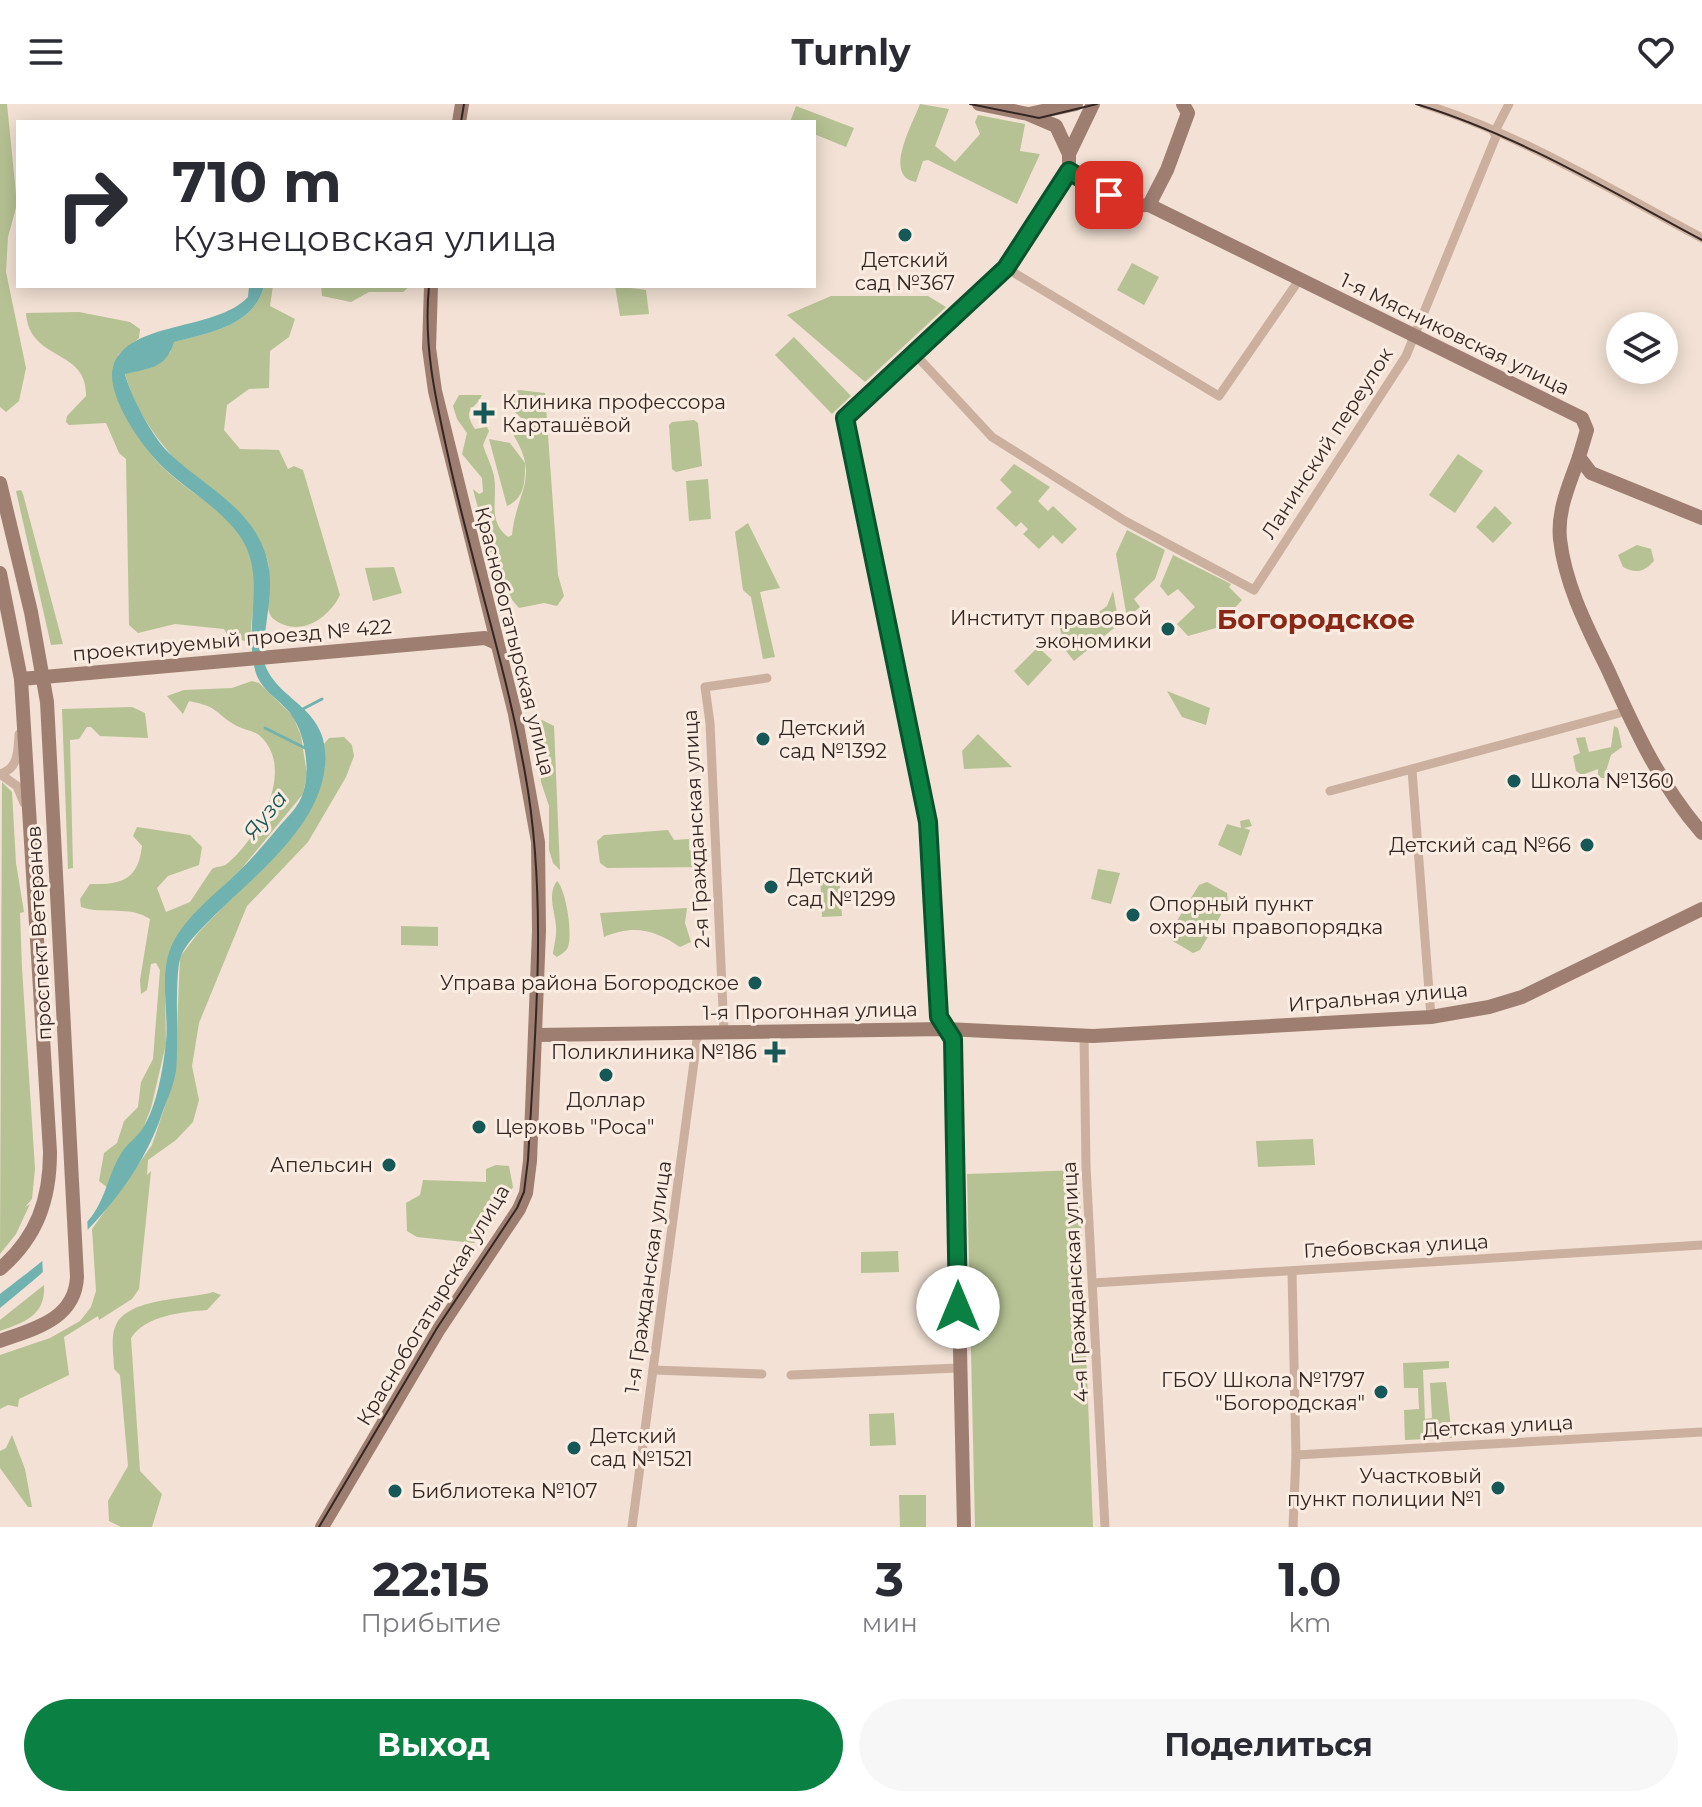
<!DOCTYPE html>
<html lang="ru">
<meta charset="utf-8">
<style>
body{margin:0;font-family:Montserrat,sans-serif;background:#f7f7f7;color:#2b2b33;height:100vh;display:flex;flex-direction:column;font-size:30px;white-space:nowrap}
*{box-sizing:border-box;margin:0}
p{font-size:26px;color:#7c7c81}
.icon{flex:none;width:44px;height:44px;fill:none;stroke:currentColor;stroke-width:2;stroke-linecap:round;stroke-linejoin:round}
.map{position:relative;height:1423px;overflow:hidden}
.drawer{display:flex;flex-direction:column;background:#fff;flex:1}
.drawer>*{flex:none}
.top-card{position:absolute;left:16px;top:16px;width:800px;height:168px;border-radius:0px;box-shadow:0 4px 20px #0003;background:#fff;color:#2b2b33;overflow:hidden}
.fabs{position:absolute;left:1606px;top:208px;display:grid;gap:16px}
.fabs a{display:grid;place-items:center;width:72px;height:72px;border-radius:50%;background:#fff;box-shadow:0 4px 20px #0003;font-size:40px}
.pin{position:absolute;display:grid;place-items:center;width:68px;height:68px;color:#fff;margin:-34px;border-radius:16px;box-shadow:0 4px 12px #0006}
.me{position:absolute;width:88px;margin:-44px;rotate:0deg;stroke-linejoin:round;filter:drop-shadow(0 0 6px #0008)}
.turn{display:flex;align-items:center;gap:28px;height:168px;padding:0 24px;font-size:36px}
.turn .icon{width:104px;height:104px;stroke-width:2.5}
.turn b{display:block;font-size:56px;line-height:68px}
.eta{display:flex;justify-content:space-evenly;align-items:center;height:136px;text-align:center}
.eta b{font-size:48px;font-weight:700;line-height:56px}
.button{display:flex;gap:16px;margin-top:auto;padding:16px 24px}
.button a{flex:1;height:92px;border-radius:48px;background:#0b8043;color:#fff;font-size:32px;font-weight:700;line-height:92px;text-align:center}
.button a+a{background:#f7f7f7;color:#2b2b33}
header{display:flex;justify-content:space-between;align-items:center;height:104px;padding:0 24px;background:#fff;font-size:36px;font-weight:700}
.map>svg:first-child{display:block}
.green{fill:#b6c293}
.water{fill:#70b2af}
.pier{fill:#f2e1d4}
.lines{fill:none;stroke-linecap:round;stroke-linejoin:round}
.stream{stroke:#70b2af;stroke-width:3}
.street{stroke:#cbb09f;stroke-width:9}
.secondary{stroke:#9e7e71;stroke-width:14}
.tram{stroke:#342723;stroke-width:2}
.route-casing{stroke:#07532c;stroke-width:20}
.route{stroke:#0b8043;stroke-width:14}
.poi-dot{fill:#165857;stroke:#faece0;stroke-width:3}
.labels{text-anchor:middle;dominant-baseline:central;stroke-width:6;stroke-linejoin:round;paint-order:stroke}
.poi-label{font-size:20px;fill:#342723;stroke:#faece0;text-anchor:start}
.street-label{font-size:20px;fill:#342723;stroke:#faece0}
.water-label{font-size:22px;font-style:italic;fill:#165857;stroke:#faece0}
.district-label{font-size:28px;font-weight:bold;fill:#892816;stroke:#faece0}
</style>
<header><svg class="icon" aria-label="menu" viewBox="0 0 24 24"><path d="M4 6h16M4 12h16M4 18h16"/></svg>Turnly<svg class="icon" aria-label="heart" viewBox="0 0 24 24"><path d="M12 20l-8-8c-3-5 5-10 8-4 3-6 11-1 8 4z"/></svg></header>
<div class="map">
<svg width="1702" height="1423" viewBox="0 0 1702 1423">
<rect width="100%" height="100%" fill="#f2e1d4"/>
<g class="green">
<polygon points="0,0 7,0 17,100 8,133 6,168 26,264 19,297 6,308 0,303"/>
<path d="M920 0 949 5 935 42 955 58 980 30 975 18 978 11 1025 20 1020 47 1040 50 1017 100 928 56 923 57 916 78C882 73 913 19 920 0Z"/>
<polygon points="796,2 854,24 846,43 814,30 814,18 790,18"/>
<polygon points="1132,159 1159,173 1144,201 1117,186"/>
<path d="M264 182H273L270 202 295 215 289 233 270 247 269 284 249 285 227 301 224 326 240 345 279 346 288 365 294 362 303 366 340 491C329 514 300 534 275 516 259 506 275 470 266 452 259 439 243 427 233 416 193 373 139 328 125 269L137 267 170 249 173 238C209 229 254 222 264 182Z"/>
<polygon points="321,182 410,182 403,188 369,188 351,198 322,192"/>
<polygon points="615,182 646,186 649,210 620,212"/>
<polygon points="831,192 928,192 946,203 865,278 787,211"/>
<path d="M79 208 130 218 140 225 139 234 118 251C127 284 131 328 154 354 183 390 242 409 254 458 260 483 249 513 251 538L230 534 224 525 175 520 138 529 129 521 126 355 119 349 106 319 69 321 66 318 67 312 86 292C88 244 29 258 26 209Z"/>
<polygon points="794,233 851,292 832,310 775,251"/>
<path d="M519 286 545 289 558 471 564 492 557 502 544 499 519 504 497 478 473 385 479 390 483 388 482 374 462 350 467 329 457 315 453 302 459 291H482C475 307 461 303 475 325L487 323 489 327 483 341C486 351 492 362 494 372 498 395 487 417 508 433L512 431C516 389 540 374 514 332L522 315 510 303 515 288Z"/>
<polygon points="694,316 698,319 702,362 676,368 672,365 669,321 672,318"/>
<path d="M489 335 510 339 525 359C525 377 525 394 507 402Z"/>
<polygon points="1458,350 1483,367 1455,409 1429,391"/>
<polygon points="1014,360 1050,383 1038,397 1048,407 1053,402 1077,425 1062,440 1053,431 1039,445 1023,430 1028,425 1021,418 1016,423 996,404 1012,388 1000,376"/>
<polygon points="708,375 711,415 689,417 686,377"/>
<polygon points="21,386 23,390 63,540 51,541 16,387"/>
<polygon points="1495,402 1512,419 1493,439 1476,423"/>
<polygon points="748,419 780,484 760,488 775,553 763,555 751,493 743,486 735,428"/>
<polygon points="1127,426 1165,446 1155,475 1134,495 1140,503 1127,514 1116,450"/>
<path d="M1637 441 1651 445 1654 457C1644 468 1636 470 1623 463L1618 451Z"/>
<polygon points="1173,451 1231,480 1229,483 1242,496 1216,524 1188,532 1177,520 1195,503 1178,485 1168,492 1160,482"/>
<polygon points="394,463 402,489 373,497 365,464"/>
<polygon points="1113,487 1119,520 1074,557 1066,547 1056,510 1060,506 1071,515 1087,517 1107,502"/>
<polygon points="1038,543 1052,556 1028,582 1014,567"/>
<path d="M252 577 259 579 293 612 301 632 307 670 303 690 242 764 192 813 171 844 165 879 166 940 151 1004 143 1025 122 1049 108 1084 99 1077 104 1049 117 1039 124 1017 138 1003 141 978 153 955 160 866 156 859 151 860 147 886 141 890 140 876 150 815C129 801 104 811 81 803L80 795 90 780C122 781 138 776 142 742L133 732 137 723 190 731 202 743 199 761 168 772 157 784 166 808 190 798 212 765C217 762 224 763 228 759 257 735 297 665 260 632 255 627 244 626 237 622 214 609 220 603 189 597L183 610 167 592 184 586 232 584Z"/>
<polygon points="1167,587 1210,604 1206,621 1182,613"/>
<polygon points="132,603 145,609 148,634 100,632 91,623 87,623 79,635 70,636 73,764 68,765 62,605"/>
<polygon points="542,616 554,622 560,766 553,759 549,746 549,702 541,678 535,620"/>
<polygon points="1614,622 1618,624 1622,643 1611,651 1606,667 1610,674 1598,674 1598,665 1582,671 1576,667 1573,652 1580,649 1576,634 1585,633 1589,648 1611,643"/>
<polygon points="978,630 1012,663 964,665 962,647"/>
<polygon points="344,633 352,641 354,652 346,673 308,738 247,802 199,919 192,962 199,996 193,1018 176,1036 148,1056 147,1071 151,1067 139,1185 132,1195 99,1216 98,1212 64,1233 69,1271 19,1295 18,1303 8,1301 0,1305 0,1251 50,1234 80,1217 91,1203 96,1187 92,1125 152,1041 175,972 180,853 198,829 289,734 325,663 324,640 329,634"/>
<polygon points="2,678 12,688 16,759 24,808 20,809 22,864 35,1065 32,1095 25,1103 30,1100 16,1130 0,1150"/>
<polygon points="1249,715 1252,722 1244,724 1250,726 1241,752 1218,741 1227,720 1241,724 1240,717"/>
<polygon points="668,726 674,736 689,735 689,746 703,749 706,763 607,764 600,759 597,737 604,731"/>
<polygon points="1098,765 1120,769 1111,800 1091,795"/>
<polygon points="839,768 842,812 822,813 820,769"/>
<path d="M557 777C566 785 574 835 567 845 565 848 560 851 557 853L553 850C554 841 557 831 556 822 555 807 547 790 557 777Z"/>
<polygon points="1207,778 1227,789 1228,799 1200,846 1193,849 1171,836 1170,828 1199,781"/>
<path d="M687 804 685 819 691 838 680 843C655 826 634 820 604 833L600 809Z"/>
<polygon points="401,822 438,823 438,842 401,841"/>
<polygon points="1313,1035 1315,1061 1258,1063 1256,1037"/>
<polygon points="496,1061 509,1062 513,1083 485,1130 474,1139 417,1133 407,1127 406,1099 420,1091 423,1076 486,1078 486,1065"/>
<polygon points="1079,1066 1093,1423 975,1423 967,1070"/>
<polygon points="898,1147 899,1168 861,1169 861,1148"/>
<path d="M44 1181C46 1211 25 1218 0 1227V1216Z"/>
<path d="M213 1188 221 1191 207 1206C183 1208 146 1211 131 1234L140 1367 162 1390 152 1423H121L109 1417 108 1397 128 1362 120 1271 114 1265C114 1253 110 1232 116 1221 129 1193 188 1196 213 1188Z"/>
<polygon points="1449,1257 1449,1264 1423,1266 1425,1315 1432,1314 1430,1279 1446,1278 1452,1334 1405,1336 1404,1306 1419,1305 1418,1284 1404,1284 1403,1259"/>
<polygon points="894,1309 896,1341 870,1342 869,1310"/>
<polygon points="12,1331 25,1365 32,1403 28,1403 0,1364 0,1347 6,1344"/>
<polygon points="899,1391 926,1391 926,1423 900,1423"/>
</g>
<path class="water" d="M249 182H264C254 222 209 229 174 238 166 265 149 264 125 270 130 291 153 334 169 349 204 383 253 403 267 455 276 489 262 523 264 558 277 599 331 602 325 662 319 725 252 773 211 815 201 825 186 839 181 852 174 868 179 942 176 967 174 980 168 994 163 1007 135 1092 67 1149 0 1204V1190C23 1172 76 1133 92 1112 106 1093 109 1068 122 1048 127 1040 137 1033 143 1024 157 1002 163 965 166 938 169 908 159 872 171 843 184 813 216 790 239 767 253 754 265 739 277 725 286 714 299 703 303 689 311 666 305 628 290 609 278 594 260 586 255 566 242 512 273 465 230 420 211 399 187 385 167 367 145 348 105 292 113 263 127 216 215 228 248 193Z"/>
<polygon class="pier" points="87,1111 88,1133 43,1173 42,1150"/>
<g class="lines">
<g class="stream">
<polyline points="301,606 322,595"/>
<polyline points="265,624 305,644"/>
</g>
<g class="street">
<path d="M1423 0C1516 28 1615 88 1702 134"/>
<polyline points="1494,29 1509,0"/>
<polyline points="1006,164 1219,292 1299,176"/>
<polyline points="913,248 992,333 1125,417 1254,486 1406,252 1497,30"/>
<polyline points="1412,666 1431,913"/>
<path d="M0 670C19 665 18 646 19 630"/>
<polyline points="0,670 17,682 24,699"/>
<polyline points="1330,687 1627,607"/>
<polyline points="724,927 710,619 705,583 767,574"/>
<polyline points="1084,931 1086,1062 1105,1423"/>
<polyline points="1292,1167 1296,1351 1293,1423"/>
<polyline points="1093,1179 1702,1141"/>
<polyline points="653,1266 762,1270"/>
<polyline points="791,1271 959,1264"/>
<polyline points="1296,1351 1702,1328"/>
<polyline points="632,1423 698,928"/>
</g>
<g class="secondary">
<polyline points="979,0 1028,10 1056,22 1069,50 1069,67 1129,102 1149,101 1167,66 1188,9 1183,0"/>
<polyline points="1029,10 1076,0"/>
<polyline points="459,18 462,0"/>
<polyline points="1069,50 1093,0"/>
<polyline points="1149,101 1582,314 1587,326 1579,353 1591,369 1702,414"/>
<path d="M1579 353C1570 379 1557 406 1560 435 1565 481 1588 525 1608 566 1634 624 1660 681 1702 729"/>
<path d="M0 379 31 508 47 598 77 1173C75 1216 33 1225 0 1237"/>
<path d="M0 469 21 575 50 1048C50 1096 37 1133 0 1165"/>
<polyline points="21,575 485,534 496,539"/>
<polyline points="536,931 946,925 1093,932 1431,913 1489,903 1522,893 1702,805"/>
<polyline points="322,1423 439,1225 519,1105 526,1089 530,1057 539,827 538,738 515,610 435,287 429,244 431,182"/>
<polyline points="964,1423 953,935 939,913 928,718 845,314 1006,164 1069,67"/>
</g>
<g class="tram">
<polyline points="970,0 1039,14 1097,0"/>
<path d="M1416 0C1516 30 1610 87 1702 136"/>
<polyline points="461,18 464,0"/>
<path d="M319 1423 437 1224 517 1104 524 1088 528 1056C535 929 548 795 525 669 506 563 472 460 449 356 436 297 423 242 429 182"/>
</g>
</g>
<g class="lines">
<g class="route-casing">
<polyline id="route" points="958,1203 953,935 939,913 928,718 845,314 1006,164 1069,67 1109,91"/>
</g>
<use href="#route" class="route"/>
</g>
<g class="poi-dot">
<circle cx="905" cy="131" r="8"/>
<path d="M480 297h8v8h8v8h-8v8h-8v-8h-8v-8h8z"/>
<circle cx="1168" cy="525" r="8"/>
<circle cx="763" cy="635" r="8"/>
<circle cx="1514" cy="677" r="8"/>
<circle cx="1587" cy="741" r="8"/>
<circle cx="771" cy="783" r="8"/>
<circle cx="1133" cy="811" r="8"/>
<circle cx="755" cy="879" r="8"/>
<path d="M771 936h8v8h8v8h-8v8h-8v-8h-8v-8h8z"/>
<circle cx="606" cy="971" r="8"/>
<circle cx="479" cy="1023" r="8"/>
<circle cx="389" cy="1061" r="8"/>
<circle cx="1381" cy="1288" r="8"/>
<circle cx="574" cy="1344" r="8"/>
<circle cx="1498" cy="1384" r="8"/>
<circle cx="395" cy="1387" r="8"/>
</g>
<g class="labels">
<g class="poi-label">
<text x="905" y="156" text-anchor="middle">Детский<tspan x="905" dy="23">сад №367</tspan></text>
<text x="502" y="298">Клиника профессора<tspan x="502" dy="23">Карташёвой</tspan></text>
<text x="1152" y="514" text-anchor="end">Институт правовой<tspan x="1152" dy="23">экономики</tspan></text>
<text x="779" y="624">Детский<tspan x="779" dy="23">сад №1392</tspan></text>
<text x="1530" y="677">Школа №1360</text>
<text x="1571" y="741" text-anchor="end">Детский сад №66</text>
<text x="787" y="772">Детский<tspan x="787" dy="23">сад №1299</tspan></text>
<text x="1149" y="800">Опорный пункт<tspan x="1149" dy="23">охраны правопорядка</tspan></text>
<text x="739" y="879" text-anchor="end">Управа района Богородское</text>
<text x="757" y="948" text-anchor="end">Поликлиника №186</text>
<text x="606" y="996" text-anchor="middle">Доллар</text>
<text x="495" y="1023">Церковь "Роса"</text>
<text x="373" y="1061" text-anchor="end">Апельсин</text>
<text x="1365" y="1276" text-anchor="end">ГБОУ Школа №1797<tspan x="1365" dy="23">"Богородская"</tspan></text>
<text x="590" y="1332">Детский<tspan x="590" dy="23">сад №1521</tspan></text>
<text x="1482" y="1372" text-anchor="end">Участковый<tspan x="1482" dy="23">пункт полиции №1</tspan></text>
<text x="411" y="1387">Библиотека №107</text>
</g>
<g class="street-label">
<text transform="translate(1455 230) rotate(26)">1-я Мясниковская улица</text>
<text transform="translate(1327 339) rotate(-57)">Ланинский переулок</text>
<text transform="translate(232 536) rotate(-5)">проектируемый проезд № 422</text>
<text transform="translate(515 537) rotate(76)">Краснобогатырская улица</text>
<text transform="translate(696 725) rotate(-93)">2-я Гражданская улица</text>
<text transform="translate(39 829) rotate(-93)">проспект Ветеранов</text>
<text transform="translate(1378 893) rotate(-5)">Игральная улица</text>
<text transform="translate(810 907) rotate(-1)">1-я Прогонная улица</text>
<text transform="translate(1396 1142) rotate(-3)">Глебовская улица</text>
<text transform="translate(648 1173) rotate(-82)">1-я Гражданская улица</text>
<text transform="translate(1075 1178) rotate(-93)">4-я Гражданская улица</text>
<text transform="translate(433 1201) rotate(-59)">Краснобогатырская улица</text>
<text transform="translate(1498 1322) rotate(-3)">Детская улица</text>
</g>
<g class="water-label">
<text transform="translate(265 711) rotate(-51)">Яуза</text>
</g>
<g class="district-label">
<text x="1316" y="515">Богородское</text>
</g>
</g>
</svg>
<div class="fabs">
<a><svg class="icon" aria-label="layers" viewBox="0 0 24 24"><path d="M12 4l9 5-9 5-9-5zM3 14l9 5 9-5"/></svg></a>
</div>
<div class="pin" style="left:1109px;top:91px;background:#d93025"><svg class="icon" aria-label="arrive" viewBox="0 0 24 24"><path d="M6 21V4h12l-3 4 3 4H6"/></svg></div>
<svg class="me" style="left:958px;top:1203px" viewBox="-20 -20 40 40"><circle r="19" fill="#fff"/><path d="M0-13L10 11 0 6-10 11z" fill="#0b8043"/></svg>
<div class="top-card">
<div class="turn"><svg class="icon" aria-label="right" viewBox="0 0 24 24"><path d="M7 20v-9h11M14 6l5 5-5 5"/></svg><div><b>710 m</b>Кузнецовская улица</div></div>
</div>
</div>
<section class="drawer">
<div class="eta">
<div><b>22:15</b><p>Прибытие</p></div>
<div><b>3</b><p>мин</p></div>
<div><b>1.0</b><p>km</p></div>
</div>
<div class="button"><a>Выход</a><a>Поделиться</a></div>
</section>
